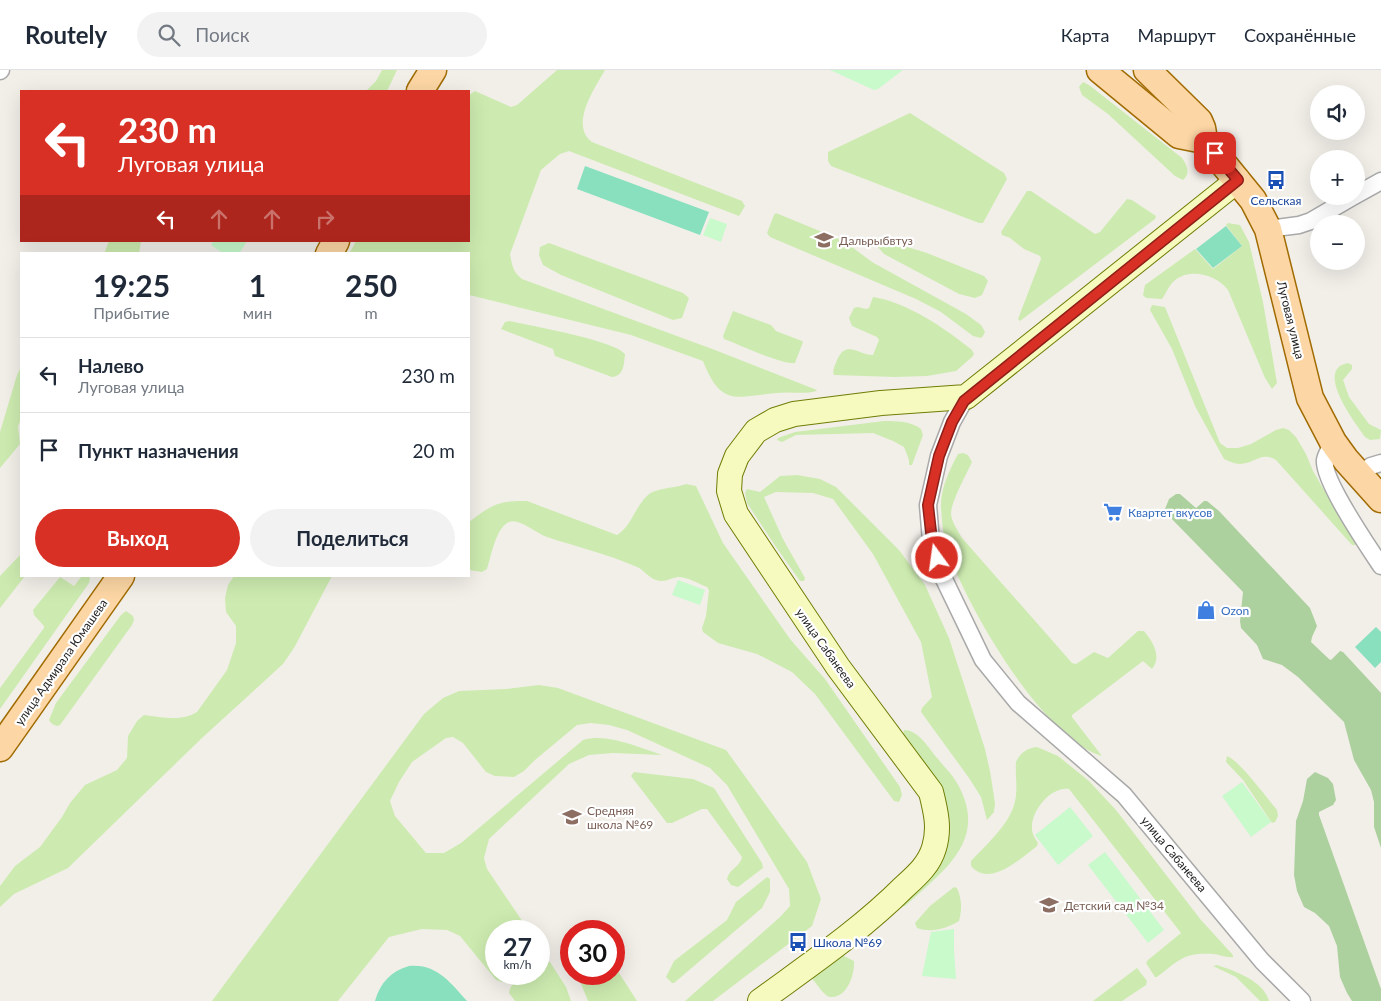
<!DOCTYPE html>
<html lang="ru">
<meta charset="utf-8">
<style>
body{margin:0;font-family:Lato,sans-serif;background:#f2f2f3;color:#1f2937;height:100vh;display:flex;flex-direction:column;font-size:19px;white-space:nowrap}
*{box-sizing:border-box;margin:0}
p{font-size:16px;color:#747a83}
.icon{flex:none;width:28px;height:28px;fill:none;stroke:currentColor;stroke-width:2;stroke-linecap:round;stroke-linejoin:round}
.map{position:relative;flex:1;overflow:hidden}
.drawer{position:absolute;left:20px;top:182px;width:450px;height:325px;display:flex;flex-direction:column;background:#fff;border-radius:0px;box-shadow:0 5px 20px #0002}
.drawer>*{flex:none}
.guide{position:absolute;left:20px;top:20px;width:450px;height:152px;border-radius:0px;box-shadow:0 5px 20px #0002;background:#d93025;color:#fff;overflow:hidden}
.fabs{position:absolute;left:1310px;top:15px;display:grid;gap:10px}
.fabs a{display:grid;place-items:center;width:55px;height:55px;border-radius:50%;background:#fff;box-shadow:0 5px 20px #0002;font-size:25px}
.speed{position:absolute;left:485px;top:850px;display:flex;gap:10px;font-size:25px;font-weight:700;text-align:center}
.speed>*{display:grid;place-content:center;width:65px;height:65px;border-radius:50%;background:#fff;box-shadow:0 5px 20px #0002;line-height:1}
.speed small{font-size:12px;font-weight:400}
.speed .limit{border:8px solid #d22;background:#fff;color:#111}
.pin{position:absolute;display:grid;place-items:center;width:42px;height:42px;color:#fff;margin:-21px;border-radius:10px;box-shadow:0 2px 8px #0006}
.me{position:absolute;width:55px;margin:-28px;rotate:346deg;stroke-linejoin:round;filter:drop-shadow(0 0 4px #0008)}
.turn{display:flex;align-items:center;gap:18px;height:105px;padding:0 15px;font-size:22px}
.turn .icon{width:65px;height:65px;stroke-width:2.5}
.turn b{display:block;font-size:35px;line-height:42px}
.lanes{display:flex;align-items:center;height:48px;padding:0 15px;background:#0003;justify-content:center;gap:25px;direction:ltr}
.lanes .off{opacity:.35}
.eta{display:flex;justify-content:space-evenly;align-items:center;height:85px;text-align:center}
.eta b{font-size:30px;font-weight:700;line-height:35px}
.action{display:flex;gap:10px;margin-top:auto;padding:10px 15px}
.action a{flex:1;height:58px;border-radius:30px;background:#d93025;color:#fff;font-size:20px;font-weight:700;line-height:58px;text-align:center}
.action a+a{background:#f2f2f3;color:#1f2937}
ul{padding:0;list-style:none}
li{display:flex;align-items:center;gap:15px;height:75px;padding:0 15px;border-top:1px solid #e0e1e3}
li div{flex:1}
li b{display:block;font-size:19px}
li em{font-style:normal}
header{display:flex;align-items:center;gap:30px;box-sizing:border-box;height:70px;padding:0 25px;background:#fff;border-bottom:1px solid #e0e1e3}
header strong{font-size:24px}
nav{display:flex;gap:28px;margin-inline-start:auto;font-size:18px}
.search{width:350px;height:45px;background:#f2f2f3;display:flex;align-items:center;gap:12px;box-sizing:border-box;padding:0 18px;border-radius:28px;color:#747a83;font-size:19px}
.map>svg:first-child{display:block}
.grass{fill:#cdebb0}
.forest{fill:#add19e}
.park{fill:#c8facc}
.pitch{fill:#88e0be}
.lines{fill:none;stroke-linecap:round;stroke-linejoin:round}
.street-casing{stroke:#a9a9a9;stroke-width:19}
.secondary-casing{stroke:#707d05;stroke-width:26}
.primary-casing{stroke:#a06b00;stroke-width:29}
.street{stroke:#fff;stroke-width:16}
.secondary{stroke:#f7fabf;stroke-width:24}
.primary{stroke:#fcd6a4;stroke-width:26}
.route-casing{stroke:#8d1f18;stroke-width:12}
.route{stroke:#d93025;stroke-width:9}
.labels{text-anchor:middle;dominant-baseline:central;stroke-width:4.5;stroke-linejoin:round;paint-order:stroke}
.transit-label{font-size:12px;fill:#164399;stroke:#fff}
.education-label{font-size:12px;fill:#785e54;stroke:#fff;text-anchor:start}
.street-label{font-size:12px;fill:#222;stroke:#fff}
.shop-label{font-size:12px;fill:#366cbe;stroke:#fff;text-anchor:start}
</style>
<header>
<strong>Routely</strong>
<div class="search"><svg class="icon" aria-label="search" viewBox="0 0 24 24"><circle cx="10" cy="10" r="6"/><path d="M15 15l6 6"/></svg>Поиск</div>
<nav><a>Карта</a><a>Маршрут</a><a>Сохранённые</a></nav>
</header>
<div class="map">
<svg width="1381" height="931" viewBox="0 0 1381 931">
<rect width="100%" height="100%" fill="#f2efe9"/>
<g class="grass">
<polygon points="382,0 397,0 387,21 366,21 376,11"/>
<path d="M557 0H605C595 18 569 55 592 72L742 131 745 136 739 146 569 81 560 84 541 100 510 184C512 195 513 202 522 209L715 280 817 320 816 321C804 325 790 321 777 323 735 327 721 337 703 291L631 265 469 225V184H349L356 171H469V25L475 21 511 37 517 35Z"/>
<path d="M1083 12 1089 15 1182 88C1187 95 1191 104 1183 110L1175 106 1108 44 1082 25 1079 17Z"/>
<polygon points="910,43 1004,103 1007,109 983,153 979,153 831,96 828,91 828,82"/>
<polygon points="1027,121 1031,121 1095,164 1100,162 1127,129 1132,130 1156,146 1155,149 1020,251 1018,249 1041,189 1040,186 1024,179 1010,168 1002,165 1001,162"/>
<polygon points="776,143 844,171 872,192 966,244 981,255 985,262 983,266 981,268 973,266 941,242 916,229 770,167 767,163 774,145"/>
<path d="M1228 153 1240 155 1249 172 1263 232 1277 313 1272 319 1265 308 1228 220C1216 204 1188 197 1173 212 1168 217 1166 224 1162 229L1146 228 1143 225 1145 215 1195 179 1213 199 1242 176 1226 155Z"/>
<polygon points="875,168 878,168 927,183 984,206 988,211 982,225 975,228 959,224 884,184 876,175"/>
<polygon points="109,171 141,171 139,184 104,184"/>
<polygon points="549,173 683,223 689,228 682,248 673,250 561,205 543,195 539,185 540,177"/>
<path d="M873 227C907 232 946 259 972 280L974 284 972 287 956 301 927 306 895 307 834 305C832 300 835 296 837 290 846 269 859 285 873 285L879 270 877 267 852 256 849 248 854 238 858 237 866 239 869 238Z"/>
<path d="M1152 235 1165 237 1220 373 1227 378H1238L1251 374 1276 360 1283 358 1289 360 1296 367 1306 384 1313 401 1356 475H1352L1276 390C1262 381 1254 394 1240 394 1234 394 1229 391 1224 389L1195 336 1172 279 1150 240Z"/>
<path d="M733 241 771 255 776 261 802 271 803 272 795 293C782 295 738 274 724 269L723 266Z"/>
<path d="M510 251C531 256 614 270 625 284 624 294 624 306 612 307L555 286 553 279 501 259 505 252Z"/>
<path d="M1348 293 1352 295V299L1343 310 1349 327 1369 354 1381 360 1380 369 1370 370 1365 367C1356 354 1326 315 1337 299 1340 295 1344 294 1348 293Z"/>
<polygon points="21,297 21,349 18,356 20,374 0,398 0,362 17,305"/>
<path d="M884 351C897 351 911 351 921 359L923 365 912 395H909V390L904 377 893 371 873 363 796 365 782 372 777 370 778 368 795 362Z"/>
<path d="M963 383 968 385 972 392C966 405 952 430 951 443 951 451 958 461 962 468L1072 593 1076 594 1094 582 1108 588 1138 561H1144C1153 572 1162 586 1152 599L1143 591 1072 645V647L1102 686C1044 670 970 541 950 487 944 473 942 453 941 438 940 419 950 399 958 384Z"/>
<polygon points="797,405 820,409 836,417 899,480 925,515 949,568 985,679 990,701 995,733 994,742 987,750 981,727 969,708 921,642 922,638 932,627 921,572 873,484 833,429 813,423 776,422 764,427 783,469 805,508 804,511 800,511 776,477 747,433 745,423 747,419 760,422 780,406"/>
<path d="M686 414 696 416 723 473 790 569 825 609 900 717 902 725 899 732 894 731 815 624 792 602 757 584 718 573 703 562 702 558 706 546 709 520 707 517C699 514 688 507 678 507 670 508 665 513 656 510 649 508 644 500 637 497 608 484 577 477 547 467 537 464 519 448 509 452 496 457 491 487 487 499L482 502 469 500V452C491 435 499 430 527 431L617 465C632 456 635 436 648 425 655 418 676 418 686 414Z"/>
<polygon points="21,484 21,506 25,506 0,538 0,506"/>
<polygon points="82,506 89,506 90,508 89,513 0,639 0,618 44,558 44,556 34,545 33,540 60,507 74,516"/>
<path d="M234 506H332L294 578 283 594 202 668 68 798 14 824 0 837V816L15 796 40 777 62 747 70 733 85 715 117 700 127 688 128 666 137 651 144 645C162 647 181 652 197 642L227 600 236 573V556L226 542 225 528 228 515Z"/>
<polygon points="126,541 133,546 134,550 132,555 60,655 57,656 52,654 49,650 56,633 121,545"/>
<path d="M539 615 558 618 726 680 807 792 821 829 812 856 713 931H685L780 847 790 836 789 819 727 715 710 698 627 660 609 655 591 653 577 655 535 690 524 701 514 707 495 706 486 702 463 673 453 667 446 668 412 692 399 712 390 731 395 746 426 783H444L461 773 583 670C608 663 637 677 662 685L613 683 589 685 569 694 489 769 484 788 487 799 529 861H496V904H513L502 912 496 910 460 866 447 860 422 859 389 867 338 931H212L424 644 443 628 459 621 506 619Z"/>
<path d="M904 660C919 660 929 679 938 689 944 697 952 704 957 713 990 770 943 801 905 836L901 837 898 836C912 820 932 800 943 783 967 745 924 697 903 666Z"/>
<path d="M1037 677 1058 686 1089 711 1102 725 1116 740 1201 850 1233 885V887C1227 888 1220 885 1214 884 1184 882 1179 890 1157 907H1155L1146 893 1148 890 1181 863 1069 719C1051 716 1031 741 1032 758 1032 765 1035 768 1038 773L1037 776C1020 789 990 818 971 796V791C986 775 1011 753 1015 731 1018 719 1015 704 1016 692 1020 683 1027 678 1037 677Z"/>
<path d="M1227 686C1240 691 1266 727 1277 740L1278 746 1275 752 1272 753 1243 710 1226 692Z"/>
<path d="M634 702 693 709 714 718 762 793 763 798 738 817 731 815 727 809C729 799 740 797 742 787L707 739H702L672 753H667L631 706Z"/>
<polygon points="767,807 770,809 770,822 762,838 674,913 672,913 666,907 674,891 727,850 736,832"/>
<path d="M954 817 957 818C962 829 962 840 959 851 946 859 931 863 917 858L915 853 930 836Z"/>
<path d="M842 885 854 891C855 904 847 929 830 927 824 926 817 914 813 910V908L836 888Z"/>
<path d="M547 892H550L566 917 571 931H515L509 923C511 909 527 904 539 904V898Z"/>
<polygon points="614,895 637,931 588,931 577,904 614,904"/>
<path d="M1217 895C1235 901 1264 911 1269 931H1260L1236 907 1213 896Z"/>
<polygon points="1137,898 1147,911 1146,915 1122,931 1093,931"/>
</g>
<g class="forest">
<polygon points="1176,424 1180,424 1196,438 1204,431 1207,431 1219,441 1310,538 1317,556 1312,567 1311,572 1329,589 1331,590 1340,581 1343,582 1381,623 1381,778 1374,757 1374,732 1371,720 1354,690 1344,652 1298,607 1282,595 1263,589 1257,575 1241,558 1240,551 1243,522 1166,443 1165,439 1169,429"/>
<polygon points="1315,702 1328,708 1333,714 1336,730 1333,735 1319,742 1319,745 1381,919 1381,931 1352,931 1347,923 1340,907 1337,876 1329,856 1315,843 1304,837 1297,821 1294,805 1296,751 1303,731 1307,709"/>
</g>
<g class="park">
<polygon points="830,0 903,0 878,19 874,20"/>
<polygon points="710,148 727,154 721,172 703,165"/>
<polygon points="214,171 247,171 239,184 224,184 211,175"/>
<polygon points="678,510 705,520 700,535 672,525"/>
<polygon points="1242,712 1271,752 1251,767 1222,726"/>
<polygon points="1070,737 1093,766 1058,795 1035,765"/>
<polygon points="1105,782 1164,860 1148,873 1088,795"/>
<polygon points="954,859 954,880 956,909 922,906 931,862"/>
</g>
<g class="pitch">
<polygon points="585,96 709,142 700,165 577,119"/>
<polygon points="1226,156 1242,176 1213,198 1196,179"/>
<polygon points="1376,557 1381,562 1381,592 1375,598 1355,577"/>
<path d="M409 896C436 893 450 912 467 931H375C380 913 391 901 409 896Z"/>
</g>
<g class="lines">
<g class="street-casing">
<g id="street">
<polyline points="0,1 1,0"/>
<polyline points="1356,125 1381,111"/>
<polyline points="1268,159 1299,155 1311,151 1354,126"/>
<polyline points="966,327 952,352 939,386 928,435 931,471 942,505 983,590 1018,633 1124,725 1262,891 1302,931"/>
<path d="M1333 372C1331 377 1326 384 1325 390 1322 409 1369 478 1381 496"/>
<polyline points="1359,405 1371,396 1381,393"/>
</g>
</g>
<g class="secondary-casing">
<path id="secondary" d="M760 931C809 895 861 860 904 817 916 806 929 795 934 778 940 759 936 742 931 722L838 597 736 444 729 421 730 404 737 386 756 361 775 350 794 344 881 333 966 327 1238 110"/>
</g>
<g class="primary-casing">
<g id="primary">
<polyline points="1100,0 1179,65 1204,70"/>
<polyline points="1147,0 1199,51 1202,58 1204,70 1253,130 1268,159 1310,328 1333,372 1346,390 1381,429"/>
<polyline points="420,21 433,0"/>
<polyline points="329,184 336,171"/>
<polyline points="0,678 121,506"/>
</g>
</g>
<use href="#street" class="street"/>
<use href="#secondary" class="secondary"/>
<use href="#primary" class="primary"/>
</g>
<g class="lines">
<g class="route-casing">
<polyline id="route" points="937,488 932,471 928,435 939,386 952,352 964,331 1238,110 1215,83"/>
</g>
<use href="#route" class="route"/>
</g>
<defs>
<g id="bus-bare" transform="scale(1.5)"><path d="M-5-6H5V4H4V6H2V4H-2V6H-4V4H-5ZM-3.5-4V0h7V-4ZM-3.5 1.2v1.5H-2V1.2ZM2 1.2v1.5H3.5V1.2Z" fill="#1a4fb4" stroke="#fff" stroke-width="2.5" paint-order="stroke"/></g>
<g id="university-bare" transform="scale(1.5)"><path d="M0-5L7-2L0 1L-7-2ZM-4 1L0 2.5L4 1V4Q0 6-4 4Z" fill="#8d6e63" stroke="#fff" stroke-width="2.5" paint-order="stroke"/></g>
<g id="supermarket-bare" transform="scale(1.5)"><path d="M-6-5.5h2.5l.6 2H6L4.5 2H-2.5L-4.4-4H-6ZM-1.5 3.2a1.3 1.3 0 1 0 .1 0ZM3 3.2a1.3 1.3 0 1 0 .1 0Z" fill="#3f7fe0" stroke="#fff" stroke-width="2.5" paint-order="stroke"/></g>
<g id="shop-bare" transform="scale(1.5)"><path d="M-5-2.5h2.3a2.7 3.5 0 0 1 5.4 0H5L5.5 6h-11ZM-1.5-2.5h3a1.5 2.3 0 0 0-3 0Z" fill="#3f7fe0" stroke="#fff" stroke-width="2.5" paint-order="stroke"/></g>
<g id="school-bare" transform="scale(1.5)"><path d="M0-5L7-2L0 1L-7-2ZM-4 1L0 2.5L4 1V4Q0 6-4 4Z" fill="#8d6e63" stroke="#fff" stroke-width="2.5" paint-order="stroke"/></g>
</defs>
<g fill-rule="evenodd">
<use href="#bus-bare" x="1276" y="110"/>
<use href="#university-bare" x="824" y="170"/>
<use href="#supermarket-bare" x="1113" y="442"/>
<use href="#shop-bare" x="1206" y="540"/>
<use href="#school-bare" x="572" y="747"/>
<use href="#school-bare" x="1049" y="835"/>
<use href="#bus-bare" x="798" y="872"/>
</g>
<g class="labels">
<g class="transit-label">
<text x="1276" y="130">Сельская</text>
<text x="813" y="872" text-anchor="start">Школа №69</text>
</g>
<g class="education-label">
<text x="839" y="170">Дальрыбвтуз</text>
<text x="587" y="740">Средняя<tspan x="587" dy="14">школа №69</tspan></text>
<text x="1064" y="835">Детский сад №34</text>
</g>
<g class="street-label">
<text transform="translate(1291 250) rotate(76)">Луговая улица</text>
<text transform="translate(826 578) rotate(55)">улица Сабанеева</text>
<text transform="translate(61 592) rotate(-55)">улица Адмирала Юмашева</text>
<text transform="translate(1174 784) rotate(50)">улица Сабанеева</text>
</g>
<g class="shop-label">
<text x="1128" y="442">Квартет вкусов</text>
<text x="1221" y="540">Ozon</text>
</g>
</g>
</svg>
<div class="fabs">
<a><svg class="icon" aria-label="sound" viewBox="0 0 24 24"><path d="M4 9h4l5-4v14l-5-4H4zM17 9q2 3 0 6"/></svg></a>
<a>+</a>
<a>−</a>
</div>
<div class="speed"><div>27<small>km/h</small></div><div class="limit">30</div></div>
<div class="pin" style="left:1215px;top:83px;background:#d93025"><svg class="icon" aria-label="arrive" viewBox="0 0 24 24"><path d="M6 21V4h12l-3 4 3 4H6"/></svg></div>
<svg class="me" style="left:937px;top:488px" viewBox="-20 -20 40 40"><circle r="17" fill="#d93025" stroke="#fff" stroke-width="3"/><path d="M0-11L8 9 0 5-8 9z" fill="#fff"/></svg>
<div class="guide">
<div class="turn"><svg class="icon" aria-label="left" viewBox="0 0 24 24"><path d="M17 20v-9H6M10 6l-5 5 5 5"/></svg><div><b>230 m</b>Луговая улица</div></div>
<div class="lanes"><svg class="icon" aria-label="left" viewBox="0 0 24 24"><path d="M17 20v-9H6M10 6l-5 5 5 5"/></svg><svg class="icon off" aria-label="ahead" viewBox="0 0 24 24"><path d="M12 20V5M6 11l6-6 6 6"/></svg><svg class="icon off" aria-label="ahead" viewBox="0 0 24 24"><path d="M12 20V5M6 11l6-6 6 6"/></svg><svg class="icon off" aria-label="right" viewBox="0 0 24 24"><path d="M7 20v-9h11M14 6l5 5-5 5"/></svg></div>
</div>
<section class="drawer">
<div class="eta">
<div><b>19:25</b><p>Прибытие</p></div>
<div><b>1</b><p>мин</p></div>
<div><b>250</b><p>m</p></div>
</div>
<ul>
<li><svg class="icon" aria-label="left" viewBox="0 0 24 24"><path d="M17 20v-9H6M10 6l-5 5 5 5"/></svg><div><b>Налево</b><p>Луговая улица</p></div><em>230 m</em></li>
<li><svg class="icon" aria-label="arrive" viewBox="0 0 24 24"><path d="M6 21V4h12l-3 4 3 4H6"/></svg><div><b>Пункт назначения</b></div><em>20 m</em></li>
</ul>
<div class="action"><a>Выход</a><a>Поделиться</a></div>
</section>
</div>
